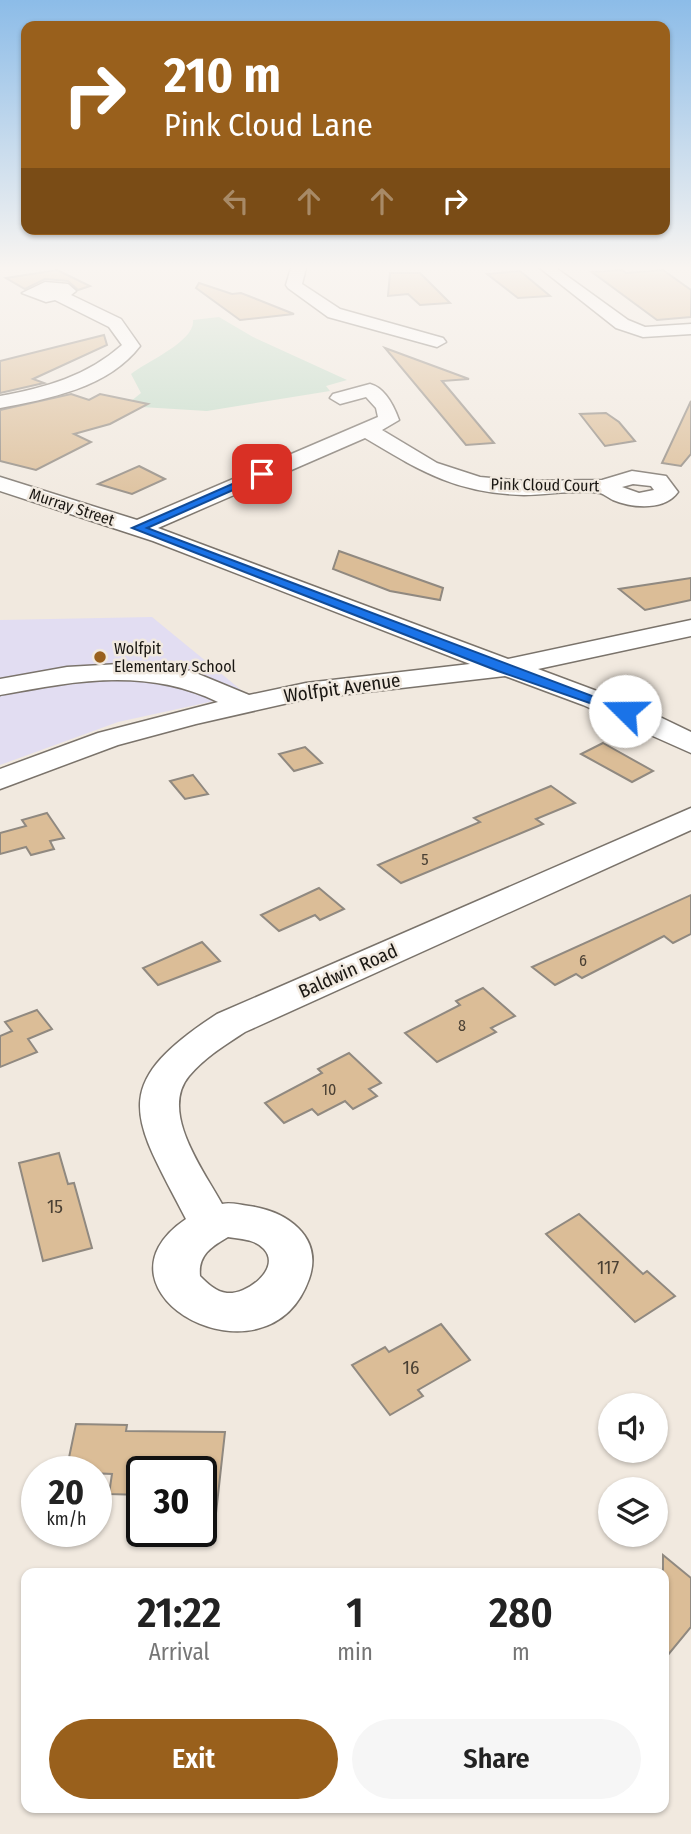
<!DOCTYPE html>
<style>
body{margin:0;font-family:"Fira Sans Condensed",sans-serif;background:#f6f6f6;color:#222;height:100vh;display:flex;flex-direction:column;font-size:26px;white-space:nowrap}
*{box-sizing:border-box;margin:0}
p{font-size:23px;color:#767676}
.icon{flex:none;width:38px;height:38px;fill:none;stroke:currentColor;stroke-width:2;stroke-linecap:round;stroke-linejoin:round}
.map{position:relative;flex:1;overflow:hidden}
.details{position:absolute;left:21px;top:1568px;width:648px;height:245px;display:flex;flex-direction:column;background:#fff;border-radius:14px;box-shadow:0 2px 5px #0004}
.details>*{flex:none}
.hud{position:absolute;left:21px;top:21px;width:649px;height:214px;border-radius:14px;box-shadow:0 2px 5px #0004;background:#99601c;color:#fff;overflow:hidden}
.controls{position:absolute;left:598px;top:1393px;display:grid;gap:14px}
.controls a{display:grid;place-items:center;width:70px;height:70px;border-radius:50%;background:#fff;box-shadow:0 2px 5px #0004;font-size:35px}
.speed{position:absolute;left:21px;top:1456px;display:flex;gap:14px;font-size:35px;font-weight:700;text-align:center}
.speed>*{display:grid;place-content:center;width:91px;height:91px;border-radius:50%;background:#fff;box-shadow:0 2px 5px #0004;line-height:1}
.speed small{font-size:18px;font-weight:400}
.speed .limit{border:4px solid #111;border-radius:10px;background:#fff;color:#111}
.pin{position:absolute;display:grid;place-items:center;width:60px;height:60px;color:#fff;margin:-30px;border-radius:14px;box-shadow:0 4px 10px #0006}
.me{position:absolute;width:77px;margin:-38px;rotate:292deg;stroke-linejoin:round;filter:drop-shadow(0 0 5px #0008)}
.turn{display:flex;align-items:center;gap:24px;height:147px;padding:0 28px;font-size:32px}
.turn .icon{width:91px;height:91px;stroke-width:2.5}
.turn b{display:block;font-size:49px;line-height:60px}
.lanes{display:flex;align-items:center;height:66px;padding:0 28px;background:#0003;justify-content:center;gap:35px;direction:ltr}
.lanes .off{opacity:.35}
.eta{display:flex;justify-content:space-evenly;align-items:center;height:119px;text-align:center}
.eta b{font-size:42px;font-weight:600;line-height:49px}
.primary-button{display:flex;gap:14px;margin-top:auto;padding:14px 28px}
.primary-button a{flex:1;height:80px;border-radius:42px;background:#99601c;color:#fff;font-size:28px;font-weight:600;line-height:80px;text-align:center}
.primary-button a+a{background:#f6f6f6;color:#222}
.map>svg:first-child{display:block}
.education{fill:#e2ddf2}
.green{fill:#c1dbc8}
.building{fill:#dbbd97;stroke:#908980;stroke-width:2}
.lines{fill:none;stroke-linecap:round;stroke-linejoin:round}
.minor-casing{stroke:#7a736b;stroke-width:3}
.minor{fill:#fff;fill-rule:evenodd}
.route{fill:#1a73e8;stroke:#114b97;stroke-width:2}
.poi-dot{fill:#99601c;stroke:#f1e9df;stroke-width:2.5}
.labels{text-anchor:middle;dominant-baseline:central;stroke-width:5;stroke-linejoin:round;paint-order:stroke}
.far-street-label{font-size:16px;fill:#1a1713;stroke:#f1e9df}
.far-poi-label{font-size:16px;fill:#1a1713;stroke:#f1e9df;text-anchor:start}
.number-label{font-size:16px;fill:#4a4034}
.street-label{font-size:19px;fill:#1a1713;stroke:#f1e9df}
.near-number-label{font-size:19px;fill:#4a4034}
</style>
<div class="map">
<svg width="691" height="1834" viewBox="0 0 691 1834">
<rect width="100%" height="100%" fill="#f1e9df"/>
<polygon class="education" points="152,617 246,694 118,722 0,765 0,620"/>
<path class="green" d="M219 317 253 337 347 380 326 386 330 391 207 411 125 406 141 393 131 374C146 362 196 341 193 320Z"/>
<g class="building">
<polygon points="57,270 90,286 78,290 68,281 45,279 25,289 6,278"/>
<polygon points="622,270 626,273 663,270 691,290 691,317 657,320 592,272"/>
<polygon points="520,271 550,296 518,298 487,274"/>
<polygon points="390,273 420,273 450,303 420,305 408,294 388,296"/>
<polygon points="199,283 232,294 241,293 294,314 240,320 196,288"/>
<polygon points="104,335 107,345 33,379 44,383 0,393 0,361"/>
<polygon points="385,348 469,379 442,381 494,443 466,445"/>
<polygon points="71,394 89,400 100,394 148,404 110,424 74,434 91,442 36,470 0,461 0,410"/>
<polygon points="691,401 691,454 681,466 662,463"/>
<polygon points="606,413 619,422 635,441 605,446 580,414"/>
<polygon points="139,466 165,479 132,494 98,484"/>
<polygon points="339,551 443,588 440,600 390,591 333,569"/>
<polygon points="691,578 691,600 645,610 619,589"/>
<polygon points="603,743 653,771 632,782 581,754"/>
<polygon points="305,747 322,763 294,771 279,754"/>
<polygon points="193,775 208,794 185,799 170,781"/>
<polygon points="551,786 575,803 536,819 543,824 401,883 378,865 480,822 474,818"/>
<polygon points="47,813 64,838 50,841 54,849 31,855 26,847 0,854 0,833 26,826 22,820"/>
<polygon points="319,888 344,909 320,920 315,915 279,931 261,915"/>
<polygon points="691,895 691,934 673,943 664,936 582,978 576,974 555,985 532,967"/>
<polygon points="202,942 220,961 158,985 143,968"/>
<polygon points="483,988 515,1016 491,1028 496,1032 437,1062 405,1033 460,1005 456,1001"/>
<polygon points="37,1010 52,1029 28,1039 37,1052 0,1067 0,1036 12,1031 5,1022"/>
<polygon points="349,1053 381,1083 369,1089 377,1096 353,1109 345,1101 318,1115 312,1109 284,1123 265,1103 322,1073 318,1069"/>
<polygon points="59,1153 68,1184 74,1183 92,1248 43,1261 19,1163"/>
<polygon points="579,1214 643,1274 647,1271 675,1296 635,1322 546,1234"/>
<polygon points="441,1324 470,1360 418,1390 423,1396 390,1415 352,1365 385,1347 389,1352"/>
<polygon points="76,1424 127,1425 126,1431 225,1432 216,1513 201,1513 201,1472 142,1472 142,1495 109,1494 112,1474 66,1472"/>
<polygon points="663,1555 691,1578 691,1627 663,1661"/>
</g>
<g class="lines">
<g class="minor-casing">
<g id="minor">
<polygon points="291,268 306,268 302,284 340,309 443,338 446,342 437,347 328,317 288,288 286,285"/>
<polygon points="540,268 556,268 628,320 645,327 691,324 691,334 643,337 616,328"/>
<path d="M45 282 68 284 76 291 71 295 121 319 140 346C108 388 48 399 0 408V396C45 388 87 376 122 345L109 327 55 300 46 302 22 293Z"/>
<path d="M370 384C385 388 394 406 399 420L382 430 437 463 480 477 523 481 602 480 632 471 666 476 678 492C665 511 632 508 613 500 609 498 604 494 600 493 579 489 547 495 524 495 456 493 422 472 365 438L158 528 508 659 691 620V636L538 669 637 706 691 732V753L583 705 505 676 306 699 196 724 118 745 0 789V769L98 733 218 702C146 667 75 681 0 695V679L67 667 137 663 191 671 249 695 306 683 470 664 153 541 0 491V477L137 520 378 417 376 408 366 397 340 404 330 398 333 394ZM633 484 651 486 654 490 639 493 622 487Z"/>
<path d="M691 808V830L245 1032C225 1045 205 1057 189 1076 159 1112 204 1171 222 1204 231 1202 240 1205 249 1206 286 1211 324 1236 309 1279 268 1395 78 1292 186 1219 133 1117 106 1086 217 1014ZM228 1237C240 1239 255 1239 264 1249 282 1269 246 1295 227 1293 216 1292 207 1283 200 1276 198 1255 211 1247 228 1237Z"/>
</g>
</g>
<use href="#minor" class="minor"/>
</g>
<linearGradient id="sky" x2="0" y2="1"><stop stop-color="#8cbce8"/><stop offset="0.51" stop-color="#f9f5f1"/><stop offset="1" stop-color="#f9f5f1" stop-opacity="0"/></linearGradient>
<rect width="691" height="525" fill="url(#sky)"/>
<polygon class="route" points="262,471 265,476 147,528 632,711 621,714 498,671 132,528"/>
<circle class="poi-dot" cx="100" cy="657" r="7"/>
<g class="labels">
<g class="far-street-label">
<text transform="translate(545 485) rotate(1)">Pink Cloud Court</text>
<text transform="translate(72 507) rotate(18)">Murray Street</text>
</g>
<g class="far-poi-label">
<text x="114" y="648">Wolfpit<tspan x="114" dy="18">Elementary School</tspan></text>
</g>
<g class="number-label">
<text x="425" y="859">5</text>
<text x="583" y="960">6</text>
<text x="462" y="1025">8</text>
<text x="329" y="1089">10</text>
</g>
<g class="street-label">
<text transform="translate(342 688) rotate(-8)">Wolfpit Avenue</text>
<text transform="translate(348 971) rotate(-24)">Baldwin Road</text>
</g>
<g class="near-number-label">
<text x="55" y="1206">15</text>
<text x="608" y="1267">117</text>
<text x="411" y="1367">16</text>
</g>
</g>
</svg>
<div class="controls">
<a><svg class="icon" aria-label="sound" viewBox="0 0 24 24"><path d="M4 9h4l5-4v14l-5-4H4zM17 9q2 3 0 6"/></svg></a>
<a><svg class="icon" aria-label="layers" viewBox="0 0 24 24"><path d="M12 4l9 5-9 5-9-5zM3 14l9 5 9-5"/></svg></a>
</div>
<div class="speed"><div>20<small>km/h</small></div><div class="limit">30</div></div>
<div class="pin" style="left:262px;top:474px;background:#d93025"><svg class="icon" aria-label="arrive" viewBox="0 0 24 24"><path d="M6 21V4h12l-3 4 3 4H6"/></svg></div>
<svg class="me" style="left:625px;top:711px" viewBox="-20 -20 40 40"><circle r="19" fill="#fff"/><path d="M0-13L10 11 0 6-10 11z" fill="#1a73e8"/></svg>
<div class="hud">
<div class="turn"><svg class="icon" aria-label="right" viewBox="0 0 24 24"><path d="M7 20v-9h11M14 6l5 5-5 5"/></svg><div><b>210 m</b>Pink Cloud Lane</div></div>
<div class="lanes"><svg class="icon off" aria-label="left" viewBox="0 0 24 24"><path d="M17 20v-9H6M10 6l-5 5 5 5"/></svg><svg class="icon off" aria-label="ahead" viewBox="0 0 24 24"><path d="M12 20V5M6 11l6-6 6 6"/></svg><svg class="icon off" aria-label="ahead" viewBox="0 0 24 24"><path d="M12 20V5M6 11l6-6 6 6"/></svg><svg class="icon" aria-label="right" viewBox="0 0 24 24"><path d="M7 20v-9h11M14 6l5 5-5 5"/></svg></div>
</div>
<section class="details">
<div class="eta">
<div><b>21:22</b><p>Arrival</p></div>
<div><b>1</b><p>min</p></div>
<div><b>280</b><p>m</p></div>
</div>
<div class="primary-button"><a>Exit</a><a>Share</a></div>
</section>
</div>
